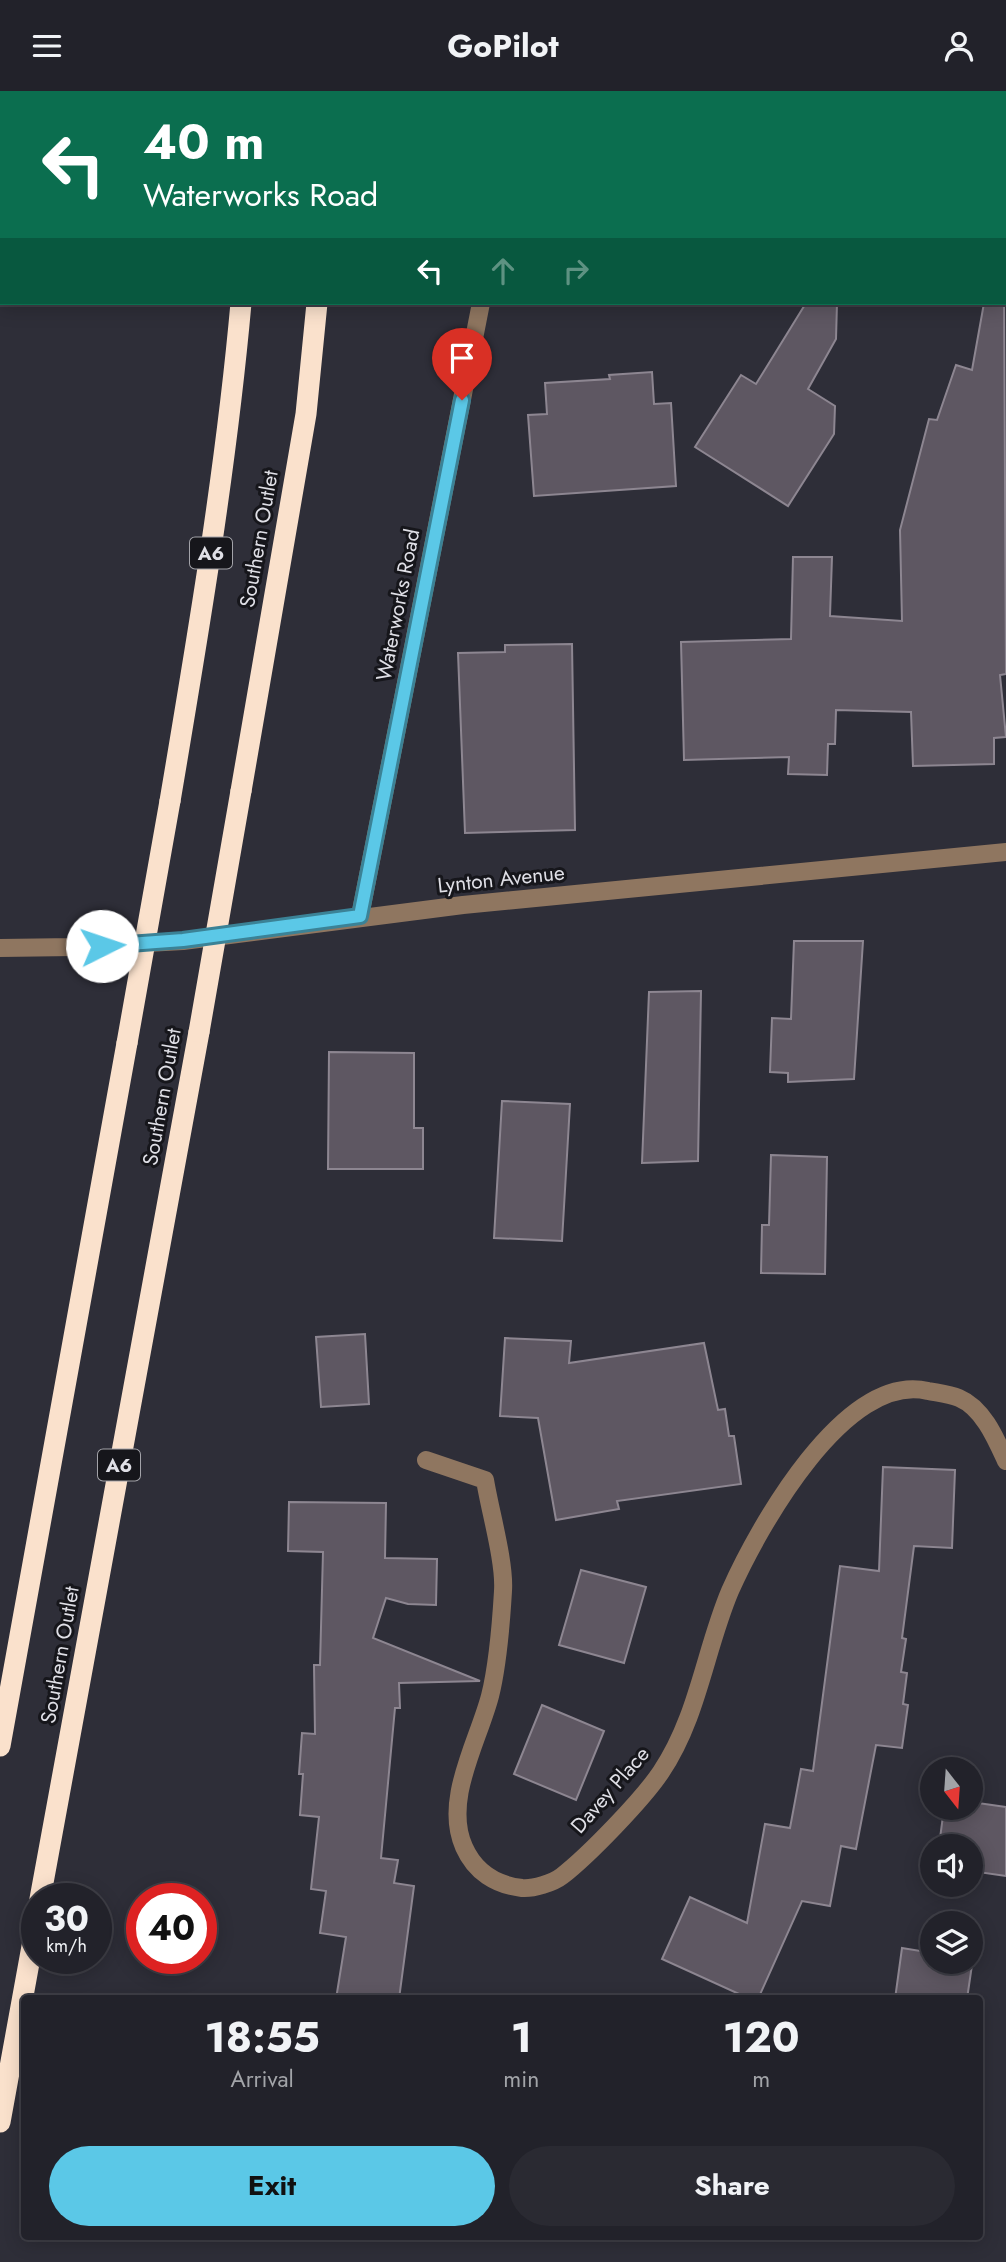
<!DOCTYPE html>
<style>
body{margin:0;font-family:Jost,sans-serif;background:#2a2a32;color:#f1f3f6;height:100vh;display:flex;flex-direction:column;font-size:26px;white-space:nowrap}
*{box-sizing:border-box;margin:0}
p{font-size:23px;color:#a2a4a8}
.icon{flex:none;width:38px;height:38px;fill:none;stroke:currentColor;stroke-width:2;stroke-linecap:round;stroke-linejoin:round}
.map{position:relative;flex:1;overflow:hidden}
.side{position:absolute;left:21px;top:1904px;width:962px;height:245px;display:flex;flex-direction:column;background:#22222a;border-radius:7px;box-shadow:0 4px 18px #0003,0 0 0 2px #3f3f47}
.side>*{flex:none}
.top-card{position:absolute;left:0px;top:0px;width:1006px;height:214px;box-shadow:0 4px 18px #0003,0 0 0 2px #3f3f47;background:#0b6e4f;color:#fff;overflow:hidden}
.needle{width:46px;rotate:163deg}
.fabs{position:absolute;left:920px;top:1666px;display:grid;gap:14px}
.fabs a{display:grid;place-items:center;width:63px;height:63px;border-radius:50%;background:#22222a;box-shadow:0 4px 18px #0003,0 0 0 2px #3f3f47;font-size:35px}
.speed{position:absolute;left:21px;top:1792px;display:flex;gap:14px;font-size:35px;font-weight:700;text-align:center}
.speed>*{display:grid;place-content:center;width:91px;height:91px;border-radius:50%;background:#22222a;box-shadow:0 4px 18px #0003,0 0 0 2px #3f3f47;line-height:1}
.speed small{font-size:18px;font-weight:400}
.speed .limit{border:10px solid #d22;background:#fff;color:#111}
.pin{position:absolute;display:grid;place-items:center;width:60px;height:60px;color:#fff;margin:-72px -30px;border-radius:50% 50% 50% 0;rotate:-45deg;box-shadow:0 0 7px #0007}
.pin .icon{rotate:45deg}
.me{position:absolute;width:77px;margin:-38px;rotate:86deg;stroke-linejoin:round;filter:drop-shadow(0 0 5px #0008)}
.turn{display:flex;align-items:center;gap:24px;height:147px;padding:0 28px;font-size:32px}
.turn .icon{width:91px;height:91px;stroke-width:2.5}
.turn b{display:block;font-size:49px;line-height:60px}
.lanes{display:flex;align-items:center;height:66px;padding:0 28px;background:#0003;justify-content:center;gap:35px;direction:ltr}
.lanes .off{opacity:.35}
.eta{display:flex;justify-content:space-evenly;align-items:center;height:119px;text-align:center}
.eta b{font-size:42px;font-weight:700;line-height:49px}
.action{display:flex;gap:14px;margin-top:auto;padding:14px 28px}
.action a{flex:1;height:80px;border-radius:42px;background:#5bc8e7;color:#111;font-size:28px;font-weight:700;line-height:80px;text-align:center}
.action a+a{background:#2a2a32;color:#f1f3f6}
header{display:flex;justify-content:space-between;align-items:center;height:91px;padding:0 28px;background:#22222a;font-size:32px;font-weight:700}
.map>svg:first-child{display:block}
.building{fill:#5e5762;stroke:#8d8691;stroke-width:2}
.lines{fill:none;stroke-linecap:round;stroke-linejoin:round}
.minor{stroke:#8f7660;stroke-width:18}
.highway{stroke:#fae1cc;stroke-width:21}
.highway-bridge{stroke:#fae1cc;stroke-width:21}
.route-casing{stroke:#3b8296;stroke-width:18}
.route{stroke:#5bc8e7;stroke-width:12}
.labels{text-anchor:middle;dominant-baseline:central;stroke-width:6;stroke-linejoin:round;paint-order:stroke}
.shield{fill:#16161b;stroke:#a3a3a9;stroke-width:2}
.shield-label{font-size:19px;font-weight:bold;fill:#dfdfe6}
.street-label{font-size:21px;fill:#dfdfe6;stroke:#16161b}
</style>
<header><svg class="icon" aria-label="menu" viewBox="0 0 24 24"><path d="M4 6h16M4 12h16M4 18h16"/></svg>GoPilot<svg class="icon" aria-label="person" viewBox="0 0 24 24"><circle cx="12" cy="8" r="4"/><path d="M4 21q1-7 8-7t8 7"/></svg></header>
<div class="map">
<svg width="1006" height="2171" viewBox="0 0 1006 2171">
<rect width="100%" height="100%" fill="#2e2e38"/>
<g class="building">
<polygon points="1004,197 1006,583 1000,584 1006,646 994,647 994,673 913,675 911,621 836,619 835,653 828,653 827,684 788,683 789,666 684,669 681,551 791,548 793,466 832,466 830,525 902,530 900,439 929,328 937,329 956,274 972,279 984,212 1004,212"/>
<polygon points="806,212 837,212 836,248 808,298 835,315 834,343 788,415 695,356 741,284 756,293"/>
<polygon points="652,281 654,313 671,312 676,395 534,405 528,324 547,323 545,292 610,288 609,284"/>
<polygon points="572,553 575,739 465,742 458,562 505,561 505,554"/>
<polygon points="794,850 863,850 854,988 788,991 788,982 770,981 772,927 791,928"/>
<polygon points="701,900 698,1070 642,1072 649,901"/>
<polygon points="329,961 414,962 414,1037 423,1037 423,1078 328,1078"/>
<polygon points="502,1010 570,1013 562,1150 494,1147"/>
<polygon points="771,1064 827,1066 825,1183 761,1182 762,1134 769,1134"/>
<polygon points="365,1243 369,1313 321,1316 316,1246"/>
<polygon points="505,1247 571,1250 569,1272 704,1252 718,1319 725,1318 729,1345 734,1345 741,1393 617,1410 619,1418 556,1429 538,1327 500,1325"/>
<polygon points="883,1376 955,1379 952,1457 914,1455 902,1547 906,1548 901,1581 907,1582 903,1613 908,1614 902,1657 876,1654 856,1758 841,1755 830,1815 802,1810 758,1908 750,1908 662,1868 690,1806 747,1832 765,1733 790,1737 801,1678 813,1680 840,1475 879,1480"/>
<polygon points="289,1411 386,1412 385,1467 437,1468 436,1514 408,1513 386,1507 373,1547 480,1590 399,1592 400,1617 395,1617 381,1767 398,1769 394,1792 414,1795 399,1908 336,1908 346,1846 320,1842 326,1800 311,1798 319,1726 300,1724 303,1683 299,1683 302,1642 315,1643 314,1574 320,1574 323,1461 288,1460"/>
<polygon points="581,1479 646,1496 624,1572 559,1554"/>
<polygon points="542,1614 604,1640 576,1709 514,1683"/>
<polygon points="971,1711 1006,1716 1006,1785 971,1780 971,1755 939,1755 944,1717 971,1717"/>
<polygon points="902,1857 933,1862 933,1871 971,1871 973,1867 967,1908 895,1908"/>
</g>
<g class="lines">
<g class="minor">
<polyline points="494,0 494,2"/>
<polyline points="360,825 481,212"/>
<polyline points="0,857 74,856 183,850 463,814 1006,761"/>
<path d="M426 1369 485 1389C490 1420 505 1471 503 1500 501 1534 498 1573 490 1605 478 1651 443 1709 464 1756 475 1781 496 1794 522 1797 533 1798 553 1792 562 1785 589 1764 643 1708 661 1681 698 1626 705 1559 730 1500 758 1437 845 1280 928 1300 938 1302 949 1303 959 1307 983 1317 996 1348 1006 1370"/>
</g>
<g class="highway">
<polyline points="244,0 244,2"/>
<polyline points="321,0 321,2"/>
<polyline points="241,700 306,323 317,212"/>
<path d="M170 710C198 544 226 379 241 212"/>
<polyline points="0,1655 127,952"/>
<polyline points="40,1808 199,941"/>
<polyline points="0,2031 37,1828"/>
</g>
<g class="highway-bridge">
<polyline points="199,941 241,700"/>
<polyline points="127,952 170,710"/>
</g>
</g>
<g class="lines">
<g class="route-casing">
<polyline id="route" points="102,855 183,849 360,825 462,309"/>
</g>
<use href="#route" class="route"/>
</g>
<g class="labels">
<g class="shield">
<rect x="190" y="446.5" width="42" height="31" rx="5"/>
<rect x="98" y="1358.5" width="42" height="31" rx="5"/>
</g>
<g class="shield-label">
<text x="211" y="462">A6</text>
<text x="119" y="1374">A6</text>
</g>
<g class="street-label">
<text transform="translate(259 448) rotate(-80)">Southern Outlet</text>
<text transform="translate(398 514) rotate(-79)">Waterworks Road</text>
<text transform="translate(501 788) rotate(-6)">Lynton Avenue</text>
<text transform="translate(162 1006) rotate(-80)">Southern Outlet</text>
<text transform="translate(60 1564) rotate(-80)">Southern Outlet</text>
<text transform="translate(610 1699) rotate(-49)">Davey Place</text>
</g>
</g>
</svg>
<div class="fabs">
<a><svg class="needle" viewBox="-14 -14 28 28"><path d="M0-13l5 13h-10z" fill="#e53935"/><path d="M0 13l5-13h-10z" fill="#a2a4a8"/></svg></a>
<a><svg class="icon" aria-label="sound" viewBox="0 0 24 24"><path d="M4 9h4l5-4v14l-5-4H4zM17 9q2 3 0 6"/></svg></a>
<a><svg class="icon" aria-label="layers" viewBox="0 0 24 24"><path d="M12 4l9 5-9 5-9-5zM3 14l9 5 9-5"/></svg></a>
</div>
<div class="speed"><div>30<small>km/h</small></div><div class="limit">40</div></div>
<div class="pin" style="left:462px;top:309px;background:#d93025"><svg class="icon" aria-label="arrive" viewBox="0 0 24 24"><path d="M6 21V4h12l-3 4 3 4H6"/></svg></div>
<svg class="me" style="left:102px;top:855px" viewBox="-20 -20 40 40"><circle r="19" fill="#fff"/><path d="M0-13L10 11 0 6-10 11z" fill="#5bc8e7"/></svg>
<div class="top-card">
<div class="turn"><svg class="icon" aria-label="left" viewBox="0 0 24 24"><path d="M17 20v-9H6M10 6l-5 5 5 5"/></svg><div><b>40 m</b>Waterworks Road</div></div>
<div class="lanes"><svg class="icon" aria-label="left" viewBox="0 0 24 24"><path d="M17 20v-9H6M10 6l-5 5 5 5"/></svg><svg class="icon off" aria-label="ahead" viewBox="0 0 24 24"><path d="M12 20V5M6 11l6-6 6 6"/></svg><svg class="icon off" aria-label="right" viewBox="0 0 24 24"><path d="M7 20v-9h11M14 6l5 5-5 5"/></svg></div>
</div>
<section class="side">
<div class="eta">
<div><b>18:55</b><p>Arrival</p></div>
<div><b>1</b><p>min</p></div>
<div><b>120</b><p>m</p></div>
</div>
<div class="action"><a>Exit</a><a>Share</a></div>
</section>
</div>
